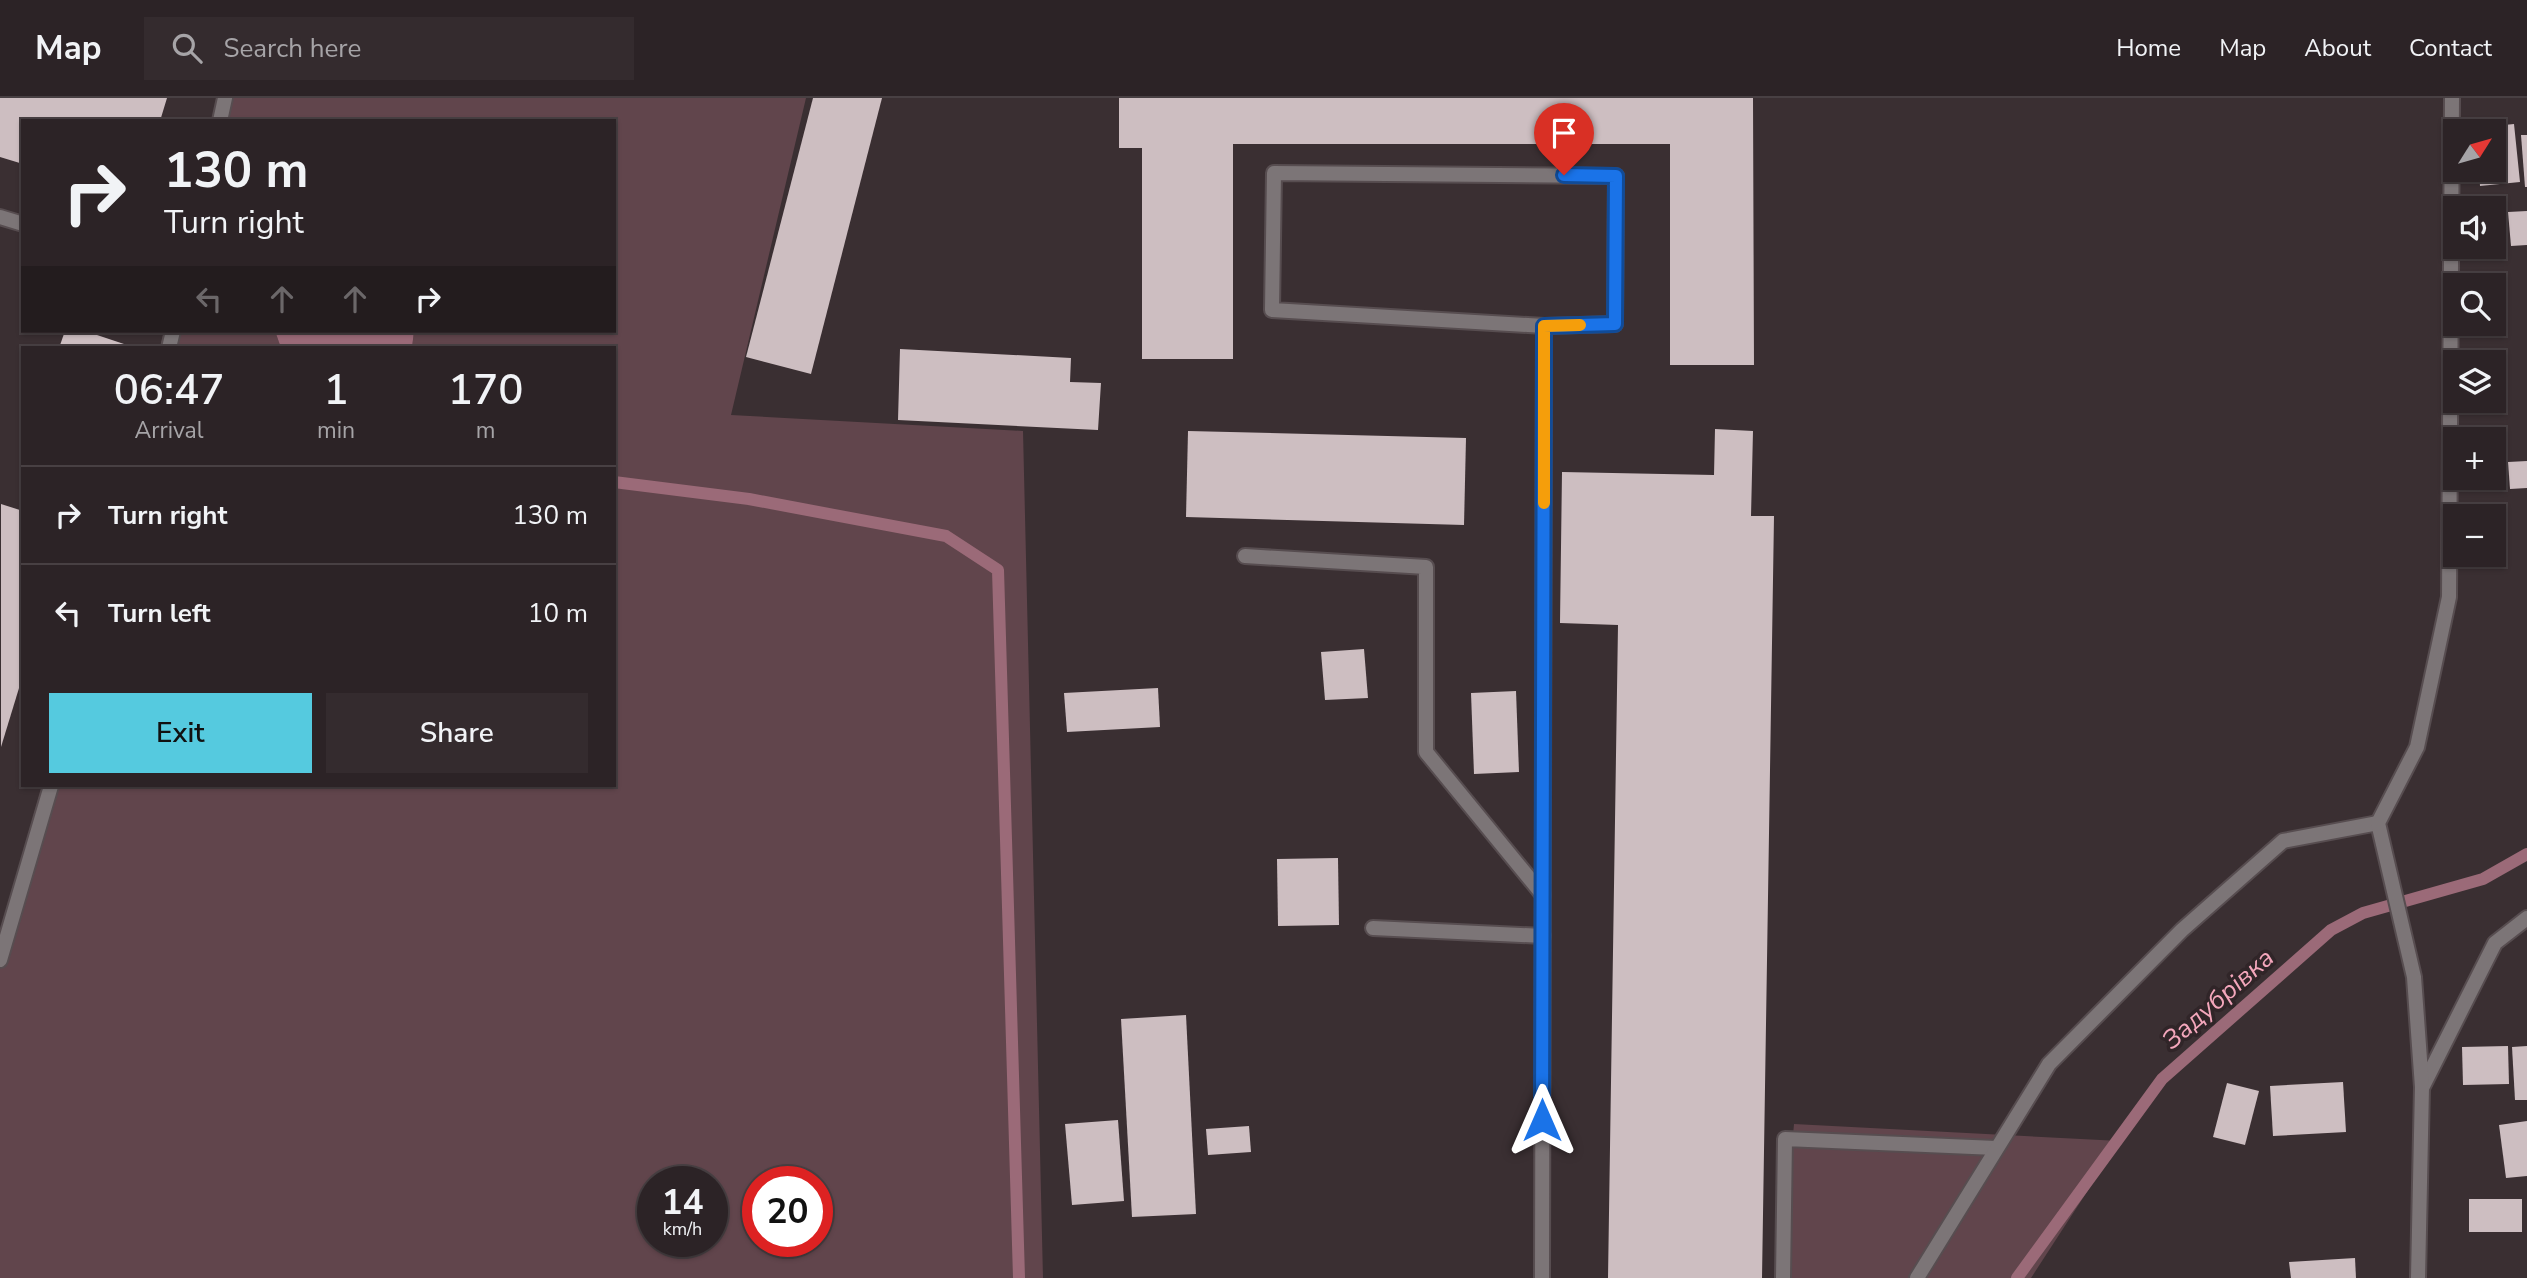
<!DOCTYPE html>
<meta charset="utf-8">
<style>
body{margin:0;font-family:"Nunito Sans",sans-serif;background:#342b2e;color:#f1f3f6;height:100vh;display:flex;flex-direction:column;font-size:26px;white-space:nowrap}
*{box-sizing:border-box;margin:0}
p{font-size:23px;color:#a6a4a7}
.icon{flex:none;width:38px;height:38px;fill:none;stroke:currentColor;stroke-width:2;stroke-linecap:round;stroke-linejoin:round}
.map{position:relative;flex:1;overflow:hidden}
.side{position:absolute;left:21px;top:248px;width:595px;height:441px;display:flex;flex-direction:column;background:#2c2326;border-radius:0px;box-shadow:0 2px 5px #0004,0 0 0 2px #484043}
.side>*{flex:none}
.top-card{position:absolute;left:21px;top:21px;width:595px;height:214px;border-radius:0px;box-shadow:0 2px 5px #0004,0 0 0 2px #484043;background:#2c2326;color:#f1f3f6;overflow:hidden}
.needle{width:46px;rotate:53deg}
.controls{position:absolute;left:2443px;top:21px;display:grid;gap:14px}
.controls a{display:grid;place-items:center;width:63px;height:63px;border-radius:0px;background:#2c2326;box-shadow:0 2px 5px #0004,0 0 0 2px #484043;font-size:35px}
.speed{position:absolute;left:637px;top:1068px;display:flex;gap:14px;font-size:35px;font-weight:700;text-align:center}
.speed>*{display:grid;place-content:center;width:91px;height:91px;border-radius:50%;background:#2c2326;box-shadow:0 2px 5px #0004,0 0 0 2px #484043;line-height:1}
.speed small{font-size:18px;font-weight:400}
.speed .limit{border:10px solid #d22;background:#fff;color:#111}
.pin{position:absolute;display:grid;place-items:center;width:60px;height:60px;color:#fff;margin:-72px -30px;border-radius:50% 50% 50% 0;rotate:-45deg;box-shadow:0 0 7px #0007}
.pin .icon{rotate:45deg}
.me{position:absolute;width:77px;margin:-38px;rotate:0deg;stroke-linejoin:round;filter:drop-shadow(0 0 5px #0008)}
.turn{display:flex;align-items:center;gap:24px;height:147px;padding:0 28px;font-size:32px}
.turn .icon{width:91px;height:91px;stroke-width:2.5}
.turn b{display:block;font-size:49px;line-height:60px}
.lanes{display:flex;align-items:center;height:66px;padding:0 28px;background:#0003;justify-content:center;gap:35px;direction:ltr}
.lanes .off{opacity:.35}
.eta{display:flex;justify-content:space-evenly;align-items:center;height:119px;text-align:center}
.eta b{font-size:42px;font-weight:600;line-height:49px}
.button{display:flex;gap:14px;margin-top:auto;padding:14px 28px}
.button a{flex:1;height:80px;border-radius:0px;background:#55cadf;color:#111;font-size:28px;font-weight:600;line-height:80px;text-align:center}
.button a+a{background:#342b2e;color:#f1f3f6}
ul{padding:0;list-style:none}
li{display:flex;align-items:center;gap:21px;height:98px;padding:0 28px;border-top:2px solid #484043}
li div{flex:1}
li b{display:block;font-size:26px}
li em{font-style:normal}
header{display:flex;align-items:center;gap:42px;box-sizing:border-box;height:98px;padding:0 35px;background:#2c2326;border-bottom:2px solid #484043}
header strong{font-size:33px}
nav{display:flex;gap:38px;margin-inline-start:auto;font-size:24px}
.search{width:490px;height:63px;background:#342b2e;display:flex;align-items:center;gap:18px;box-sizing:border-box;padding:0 24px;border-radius:0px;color:#a6a4a7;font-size:26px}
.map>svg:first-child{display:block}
.green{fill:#61454c;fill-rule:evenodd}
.water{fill:#9b6a78}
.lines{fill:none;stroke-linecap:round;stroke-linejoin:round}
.stream{stroke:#9b6a78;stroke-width:12}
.building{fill:#cdbec1}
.lane-casing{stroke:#574d50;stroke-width:18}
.street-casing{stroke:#574d50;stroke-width:18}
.lane{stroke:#7c7577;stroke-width:14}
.street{stroke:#7c7577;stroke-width:14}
.route-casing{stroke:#114b97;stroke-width:18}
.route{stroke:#1a73e8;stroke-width:12}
.slow{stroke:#f59e0b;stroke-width:12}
.labels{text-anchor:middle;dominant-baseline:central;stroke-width:7;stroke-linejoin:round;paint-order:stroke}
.water-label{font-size:26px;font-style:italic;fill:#f4a7bc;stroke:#302528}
</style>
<header>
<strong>Map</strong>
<div class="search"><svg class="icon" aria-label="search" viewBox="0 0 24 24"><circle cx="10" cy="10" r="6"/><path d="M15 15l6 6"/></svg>Search here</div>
<nav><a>Home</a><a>Map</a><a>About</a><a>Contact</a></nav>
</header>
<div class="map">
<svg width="2527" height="1180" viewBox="0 0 2527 1180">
<rect width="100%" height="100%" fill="#3a2f32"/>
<g class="green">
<path d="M217 0H806L731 317 1023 333 1043 1180H0V835L42 688H614V250H412L414 233H614V23H212ZM653 1083H712V1143H653ZM758 1083H817V1143H758Z"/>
<polygon points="164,233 275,233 281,250 160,250"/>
<polygon points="1794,1026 2120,1043 2031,1180 1780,1180"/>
</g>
<polygon class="water" points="275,233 414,233 412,250 281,250"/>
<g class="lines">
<g class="stream">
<polyline points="614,384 749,401 946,438 998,472 1019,1180"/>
<polyline points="2017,1180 2162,981 2331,832 2363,815 2483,781 2527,756"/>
</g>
</g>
<g class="building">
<polygon points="0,0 167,0 160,23 23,23 23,66 0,59"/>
<polygon points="813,0 882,0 811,276 746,259"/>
<polygon points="1119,0 1753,0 1754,267 1670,267 1670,46 1233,46 1233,261 1142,261 1142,50 1119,50"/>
<polygon points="2514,26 2520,84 2480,88 2479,72 2494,72 2494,33 2475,33 2475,30"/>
<polygon points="2521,37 2527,37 2527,89 2525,89"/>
<polygon points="2527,113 2527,147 2511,148 2508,114"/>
<polygon points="65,233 85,233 127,247 126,250 59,250"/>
<polygon points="900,251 1071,260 1070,284 1101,285 1098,332 898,322"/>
<polygon points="1715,331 1753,333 1751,418 1774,418 1762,1180 1608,1180 1618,527 1560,525 1562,374 1714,377"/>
<polygon points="1188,333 1466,340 1464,427 1186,419"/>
<polygon points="2527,363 2527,390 2510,391 2508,364"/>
<polygon points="1,406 23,413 23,577 1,649"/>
<polygon points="1364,551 1368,600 1325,602 1321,554"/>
<polygon points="1158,590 1160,629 1067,634 1064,595"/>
<polygon points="1516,593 1519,674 1474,676 1471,595"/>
<polygon points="1338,760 1339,827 1278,828 1277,761"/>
<polygon points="1186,917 1196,1116 1132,1119 1121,921"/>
<polygon points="2508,948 2509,986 2463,987 2462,949"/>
<polygon points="2527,948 2527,1002 2515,1002 2512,949"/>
<polygon points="2343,984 2346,1034 2273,1038 2270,988"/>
<polygon points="2227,985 2259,993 2245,1047 2213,1039"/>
<polygon points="1118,1022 1124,1103 1072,1107 1065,1026"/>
<polygon points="2527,1023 2527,1078 2506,1080 2499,1027"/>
<polygon points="1249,1028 1251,1054 1208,1057 1206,1031"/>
<rect x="2469" y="1101" width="53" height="33"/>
<polygon points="2355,1160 2356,1180 2291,1180 2289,1164"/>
</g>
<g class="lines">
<g class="lane-casing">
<g id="lane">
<polyline points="220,23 225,0"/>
<polygon points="1274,75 1616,78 1615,226 1544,228 1272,212"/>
<polyline points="0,119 23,126"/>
<polyline points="169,250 173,233"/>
<polyline points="1245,458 1426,469 1426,654 1543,797"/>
<polyline points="1373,830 1543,838"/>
<polyline points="0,862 51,688"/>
<polyline points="1542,1180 1544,228"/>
<polyline points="1783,1180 1785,1041 1996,1050"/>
<polyline points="1917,1180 2049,966 2182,832 2283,743 2378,725"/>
</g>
</g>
<g class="street-casing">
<g id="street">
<polyline points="2423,988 2495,845 2527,820"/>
<polyline points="2418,1180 2422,989 2414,879 2378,725 2417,649 2449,499 2452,0"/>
</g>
</g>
<use href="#lane" class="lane"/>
<use href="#street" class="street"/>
</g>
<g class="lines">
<g class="route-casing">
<polyline id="route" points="1542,1022 1544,228 1615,226 1616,78 1564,77"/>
</g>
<use href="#route" class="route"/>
<polyline class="slow" points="1544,405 1544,228 1580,227"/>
</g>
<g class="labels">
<g class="water-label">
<text transform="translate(2218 901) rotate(-41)">Задубрівка</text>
</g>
</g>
</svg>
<div class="controls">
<a><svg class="needle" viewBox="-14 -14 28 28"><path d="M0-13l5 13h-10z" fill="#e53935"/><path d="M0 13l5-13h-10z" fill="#a6a4a7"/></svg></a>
<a><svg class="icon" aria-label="sound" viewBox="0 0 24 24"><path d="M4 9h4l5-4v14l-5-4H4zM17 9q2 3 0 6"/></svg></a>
<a><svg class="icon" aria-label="search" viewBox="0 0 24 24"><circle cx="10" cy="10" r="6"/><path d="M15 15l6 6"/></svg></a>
<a><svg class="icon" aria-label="layers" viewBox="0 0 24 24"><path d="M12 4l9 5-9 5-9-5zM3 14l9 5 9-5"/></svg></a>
<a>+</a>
<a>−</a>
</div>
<div class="speed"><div>14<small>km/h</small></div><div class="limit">20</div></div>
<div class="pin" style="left:1564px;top:77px;background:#d93025"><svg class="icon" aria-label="arrive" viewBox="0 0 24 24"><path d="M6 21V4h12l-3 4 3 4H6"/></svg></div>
<svg class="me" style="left:1542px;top:1022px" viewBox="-20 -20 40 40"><path d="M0-17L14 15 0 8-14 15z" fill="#1a73e8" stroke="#fff" stroke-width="4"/></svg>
<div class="top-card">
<div class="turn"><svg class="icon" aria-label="right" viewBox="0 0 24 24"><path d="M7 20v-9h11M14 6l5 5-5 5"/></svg><div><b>130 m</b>Turn right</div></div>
<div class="lanes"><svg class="icon off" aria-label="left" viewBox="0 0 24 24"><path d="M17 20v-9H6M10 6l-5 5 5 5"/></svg><svg class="icon off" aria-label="ahead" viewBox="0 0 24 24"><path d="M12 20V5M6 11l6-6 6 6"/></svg><svg class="icon off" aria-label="ahead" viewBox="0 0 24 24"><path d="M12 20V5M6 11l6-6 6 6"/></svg><svg class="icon" aria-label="right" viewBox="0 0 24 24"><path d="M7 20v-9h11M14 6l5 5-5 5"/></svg></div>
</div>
<section class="side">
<div class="eta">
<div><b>06:47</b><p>Arrival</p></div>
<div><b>1</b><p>min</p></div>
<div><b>170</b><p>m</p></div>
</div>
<ul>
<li><svg class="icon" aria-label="right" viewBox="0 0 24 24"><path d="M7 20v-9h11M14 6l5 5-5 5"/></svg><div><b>Turn right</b></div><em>130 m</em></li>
<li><svg class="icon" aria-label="left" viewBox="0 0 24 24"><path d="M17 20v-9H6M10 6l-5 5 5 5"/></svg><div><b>Turn left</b></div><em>10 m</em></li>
</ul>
<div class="button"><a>Exit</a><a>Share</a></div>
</section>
</div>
